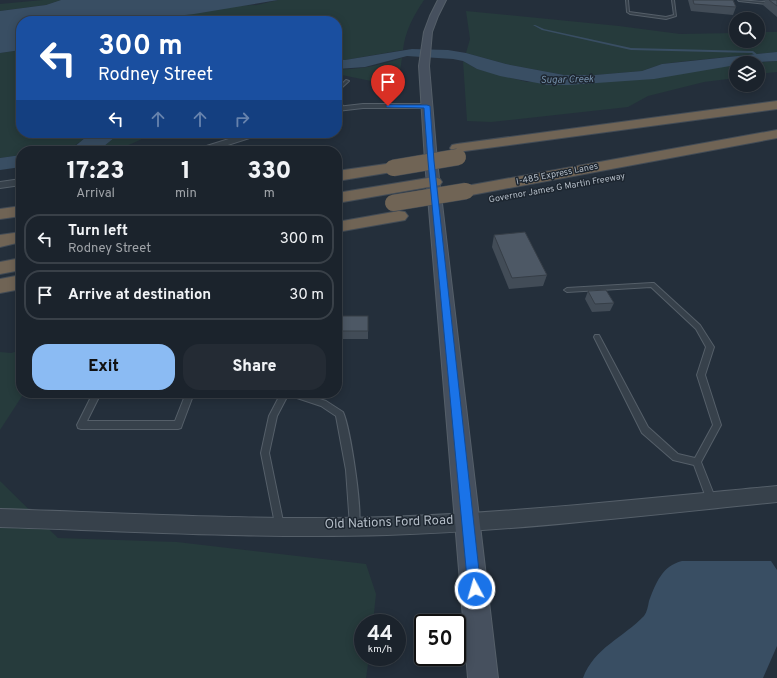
<!DOCTYPE html>
<style>
body{margin:0;font-family:Overpass,sans-serif;background:#242b34;color:#f1f3f6;height:100vh;display:flex;flex-direction:column;font-size:15px;white-space:nowrap}
*{box-sizing:border-box;margin:0}
p{font-size:13px;color:#a0a4a9}
.icon{flex:none;width:22px;height:22px;fill:none;stroke:currentColor;stroke-width:2;stroke-linecap:round;stroke-linejoin:round}
.map{position:relative;flex:1;overflow:hidden}
.details{position:absolute;left:16px;top:146px;width:326px;height:252px;display:flex;flex-direction:column;background:#1b232c;border-radius:16px;box-shadow:0 2px 10px #0003,0 0 0 1px #394048}
.details>*{flex:none}
.top-card{position:absolute;left:16px;top:16px;width:326px;height:122px;border-radius:16px;box-shadow:0 2px 10px #0003,0 0 0 1px #394048;background:#1a4fa0;color:#fff;overflow:hidden}
.buttons{position:absolute;left:729px;top:12px;display:grid;gap:8px}
.buttons a{display:grid;place-items:center;width:36px;height:36px;border-radius:50%;background:#1b232c;box-shadow:0 2px 10px #0003,0 0 0 1px #394048;font-size:20px}
.speed{position:absolute;left:354px;top:614px;display:flex;gap:8px;font-size:20px;font-weight:700;text-align:center}
.speed>*{display:grid;place-content:center;width:52px;height:52px;border-radius:50%;background:#1b232c;box-shadow:0 2px 10px #0003,0 0 0 1px #394048;line-height:1}
.speed small{font-size:10px;font-weight:400}
.speed .limit{border:2px solid #111;border-radius:6px;background:#fff;color:#111}
.pin{position:absolute;display:grid;place-items:center;width:34px;height:34px;color:#fff;margin:-41px -17px;border-radius:50% 50% 50% 0;rotate:-45deg;box-shadow:0 0 4px #0007}
.pin .icon{rotate:45deg}
.me{position:absolute;width:44px;margin:-22px;rotate:354deg;stroke-linejoin:round;filter:drop-shadow(0 0 3px #0008)}
.turn{display:flex;align-items:center;gap:14px;height:84px;padding:0 16px;font-size:18px}
.turn .icon{width:52px;height:52px;stroke-width:2.5}
.turn b{display:block;font-size:28px;line-height:34px}
.lanes{display:flex;align-items:center;height:38px;padding:0 16px;background:#0003;justify-content:center;gap:20px;direction:ltr}
.lanes .off{opacity:.35}
.eta{display:flex;justify-content:space-evenly;align-items:center;height:68px;text-align:center}
.eta b{font-size:24px;font-weight:800;line-height:28px}
.primary-button{display:flex;gap:8px;margin-top:auto;padding:8px 16px}
.primary-button a{flex:1;height:46px;border-radius:16px;background:#8bbbf3;color:#111;font-size:16px;font-weight:800;line-height:46px;text-align:center}
.primary-button a+a{background:#242b34;color:#f1f3f6}
ul{padding:0;list-style:none}
li{display:flex;align-items:center;gap:12px;height:50px;margin:0 8px 6px;padding:0 8px;border:2px solid #394048;border-radius:16px}
li div{flex:1}
li b{display:block;font-size:15px}
li em{font-style:normal}
.map>svg:first-child{display:block}
.green{fill:#263b3c}
.water{fill:#394e63}
.lines{fill:none;stroke-linecap:round;stroke-linejoin:round}
.stream{fill:#394e63;fill-rule:evenodd}
.service-casing{stroke:#555f69;stroke-width:2}
.minor-casing{stroke:#555f69;stroke-width:2}
.secondary-casing{stroke:#555f69;stroke-width:2}
.motorway-casing{stroke:#434c56;stroke-width:2}
.service{fill:#37414b;fill-rule:evenodd}
.minor{fill:#37414b;fill-rule:evenodd}
.secondary{fill:#46505e;fill-rule:evenodd}
.motorway{fill:#706455;fill-rule:evenodd}
.motorway-bridge-casing{stroke:#434c56;stroke-width:17;stroke-linecap:butt}
.motorway-bridge{stroke:#706455;stroke-width:16}
.wall{fill:#424c57}
.building{fill:#4d5865;stroke:#363e47}
.route{fill:#1a73e8;stroke:#114b97}
.labels{text-anchor:middle;dominant-baseline:central;stroke-width:3;stroke-linejoin:round;paint-order:stroke}
.far-street-label{font-size:9px;fill:#b3bcc6;stroke:#1d2630}
.far-water-label{font-size:10px;font-style:italic;fill:#748fa9;stroke:#1d2630}
.near-street-label{font-size:13px;fill:#b3bcc6;stroke:#1d2630}
</style>
<div class="map">
<svg width="777" height="678" viewBox="0 0 777 678">
<rect width="100%" height="100%" fill="#242f3b"/>
<g class="green">
<polygon points="43,0 61,0 46,5 0,11 0,4"/>
<path d="M278 0H424C414 15 405 31 403 50L345 60 337 59V21H132L233 6 257 5Z"/>
<polygon points="466,11 619,26 680,34 736,33 736,41 758,41 758,32 777,32 777,52 687,61 662,64 642,71 595,75 564,75 506,64 466,53 470,39"/>
<path d="M21 50V133H91C66 156 53 151 21 151V155L0 158V53Z"/>
<path d="M402 58 397 90 371 81 337 74V69C360 70 381 65 402 58Z"/>
<polygon points="463,61 477,69 527,82 736,65 736,78 704,82 648,96 628,107 491,122 467,121"/>
<polygon points="777,61 777,72 758,74 758,63 751,63"/>
<path d="M120 133H153C135 143 119 151 98 151Z"/>
<polygon points="21,350 21,393 24,393 0,430 0,352 11,353"/>
<polygon points="0,481 58,538 177,542 366,564 376,594 373,623 363,623 363,657 369,657 366,678 0,678"/>
</g>
<g class="water">
<polygon points="61,0 278,0 194,14 132,21 21,21 21,50 0,53 0,11 46,5"/>
<polygon points="412,49 448,50 466,53 506,64 564,75 595,75 642,71 662,64 777,52 777,61 736,63 736,65 654,79 568,85 548,85 500,76 477,69 463,61 453,59 407,56 365,67 337,69 337,59 345,60"/>
<polygon points="91,133 120,133 98,151 63,151 74,147"/>
<polygon points="21,155 21,167 0,170 0,158"/>
<path d="M682 561H771L777 570V646L763 678H583C594 648 624 637 644 616 647 612 648 606 649 601 656 583 662 566 682 561Z"/>
</g>
<g class="lines">
<polygon class="stream" points="533,25 535,25 544,29 631,48 753,51 759,56 757,57 752,53 631,50 542,30"/>
<g class="service-casing">
<g id="service">
<polygon points="626,0 628,0 629,12 666,17 674,15 672,0 674,0 676,16 666,19 630,14 627,12"/>
<polygon points="738,0 777,3 777,5 739,1"/>
<polygon points="346,80 349,81 337,92 337,89"/>
<polygon points="337,98 339,99 344,108 343,109 340,108 337,103"/>
<polygon points="652,283 654,283 700,325 714,347 705,375 721,425 701,462 716,500 714,503 711,504 708,503 694,465 673,460 642,433 594,337 595,335 599,335 648,427 678,454 695,458 713,425 697,375 706,347 696,329 651,287 567,292 564,290 567,288"/>
<polygon points="93,393 101,393 87,421 175,421 186,393 194,393 182,425 181,428 178,429 81,429 78,428 77,425"/>
<path d="M281 393H301L326 401 343 412C350 427 364 516 358 529L355 531 352 529 350 526 346 470 336 416 321 406 288 395 277 416 269 453 284 526 282 529 279 531 276 529 261 453 269 416Z"/>
</g>
</g>
<g class="minor-casing">
<g id="minor">
<polygon points="363,104 427,104 431,106 427,108 363,108 337,111 337,107"/>
<polygon points="248,133 260,133 259,135 209,151 196,151 197,149"/>
<polygon points="21,179 21,185 0,188 0,182"/>
<path d="M777 486V502C647 515 517 531 387 535 258 539 129 531 0 527V509C129 513 258 521 387 517 517 513 647 498 777 486Z"/>
</g>
</g>
<g class="secondary-casing">
<polygon id="secondary" points="438,0 446,0 438,16 432,32 429,66 437,161 498,678 468,678 425,161 419,66 424,32 430,16"/>
</g>
<g class="motorway-casing">
<g id="motorway">
<polygon points="777,101 777,109 457,152 452,151 450,148 452,145 457,144"/>
<polygon points="777,130 777,138 466,196 460,194 458,191 460,188 466,186"/>
<polygon points="393,163 398,165 401,168 398,171 337,181 337,171"/>
<polygon points="434,177 440,179 442,182 440,185 337,203 337,193"/>
<polygon points="21,206 21,216 0,219 0,209"/>
<polygon points="399,211 405,212 408,216 405,220 337,232 337,222"/>
<polygon points="21,232 21,242 0,247 0,235"/>
<polygon points="21,258 21,270 0,274 0,262"/>
<polygon points="21,275 21,289 0,293 0,279"/>
</g>
</g>
<use href="#service" class="service"/>
<use href="#minor" class="minor"/>
<use href="#secondary" class="secondary"/>
<use href="#motorway" class="motorway"/>
<g class="motorway-bridge-casing">
<g id="motorway-bridge">
<polyline points="393,168 458,157"/>
<polyline points="393,203 466,191"/>
</g>
</g>
<use href="#motorway-bridge" class="motorway-bridge"/>
</g>
<g class="wall">
<polygon points="688,0 733,0 736,7 733,15 691,11"/>
<polygon points="758,0 777,0 777,17 763,5 765,1"/>
<polygon points="494,235 547,275 543,286 509,289 492,247"/>
<polygon points="588,291 614,303 610,311 592,312 585,299"/>
<polygon points="337,316 368,324 368,339 337,339"/>
</g>
<g class="building">
<polygon points="693,0 733,0 736,7 694,4"/>
<polygon points="769,0 777,0 777,6"/>
<polygon points="525,232 547,275 512,278 494,235"/>
<polygon points="606,290 614,303 595,304 588,291"/>
<rect x="337" y="316" width="31" height="15"/>
</g>
<polygon class="route" points="388,105 427,105 430,106 434,161 481,589 479,594 475,596 470,594 468,589 428,161 424,108 387,107 386,106"/>
<g class="labels">
<g class="far-street-label">
<text transform="translate(557 174) rotate(-11)">I-485 Express Lanes</text>
<text transform="translate(557 188) rotate(-10)">Governor James G Martin Freeway</text>
</g>
<g class="far-water-label">
<text transform="translate(567 80) rotate(-1)">Sugar Creek</text>
</g>
<g class="near-street-label">
<text transform="translate(389 523) rotate(-2)">Old Nations Ford Road</text>
</g>
</g>
</svg>
<div class="buttons">
<a><svg class="icon" aria-label="search" viewBox="0 0 24 24"><circle cx="10" cy="10" r="6"/><path d="M15 15l6 6"/></svg></a>
<a><svg class="icon" aria-label="layers" viewBox="0 0 24 24"><path d="M12 4l9 5-9 5-9-5zM3 14l9 5 9-5"/></svg></a>
</div>
<div class="speed"><div>44<small>km/h</small></div><div class="limit">50</div></div>
<div class="pin" style="left:388px;top:106px;background:#d93025"><svg class="icon" aria-label="arrive" viewBox="0 0 24 24"><path d="M6 21V4h12l-3 4 3 4H6"/></svg></div>
<svg class="me" style="left:475px;top:589px" viewBox="-20 -20 40 40"><circle r="17" fill="#1a73e8" stroke="#fff" stroke-width="3"/><path d="M0-11L8 9 0 5-8 9z" fill="#fff"/></svg>
<div class="top-card">
<div class="turn"><svg class="icon" aria-label="left" viewBox="0 0 24 24"><path d="M17 20v-9H6M10 6l-5 5 5 5"/></svg><div><b>300 m</b>Rodney Street</div></div>
<div class="lanes"><svg class="icon" aria-label="left" viewBox="0 0 24 24"><path d="M17 20v-9H6M10 6l-5 5 5 5"/></svg><svg class="icon off" aria-label="ahead" viewBox="0 0 24 24"><path d="M12 20V5M6 11l6-6 6 6"/></svg><svg class="icon off" aria-label="ahead" viewBox="0 0 24 24"><path d="M12 20V5M6 11l6-6 6 6"/></svg><svg class="icon off" aria-label="right" viewBox="0 0 24 24"><path d="M7 20v-9h11M14 6l5 5-5 5"/></svg></div>
</div>
<section class="details">
<div class="eta">
<div><b>17:23</b><p>Arrival</p></div>
<div><b>1</b><p>min</p></div>
<div><b>330</b><p>m</p></div>
</div>
<ul>
<li><svg class="icon" aria-label="left" viewBox="0 0 24 24"><path d="M17 20v-9H6M10 6l-5 5 5 5"/></svg><div><b>Turn left</b><p>Rodney Street</p></div><em>300 m</em></li>
<li><svg class="icon" aria-label="arrive" viewBox="0 0 24 24"><path d="M6 21V4h12l-3 4 3 4H6"/></svg><div><b>Arrive at destination</b></div><em>30 m</em></li>
</ul>
<div class="primary-button"><a>Exit</a><a>Share</a></div>
</section>
</div>
